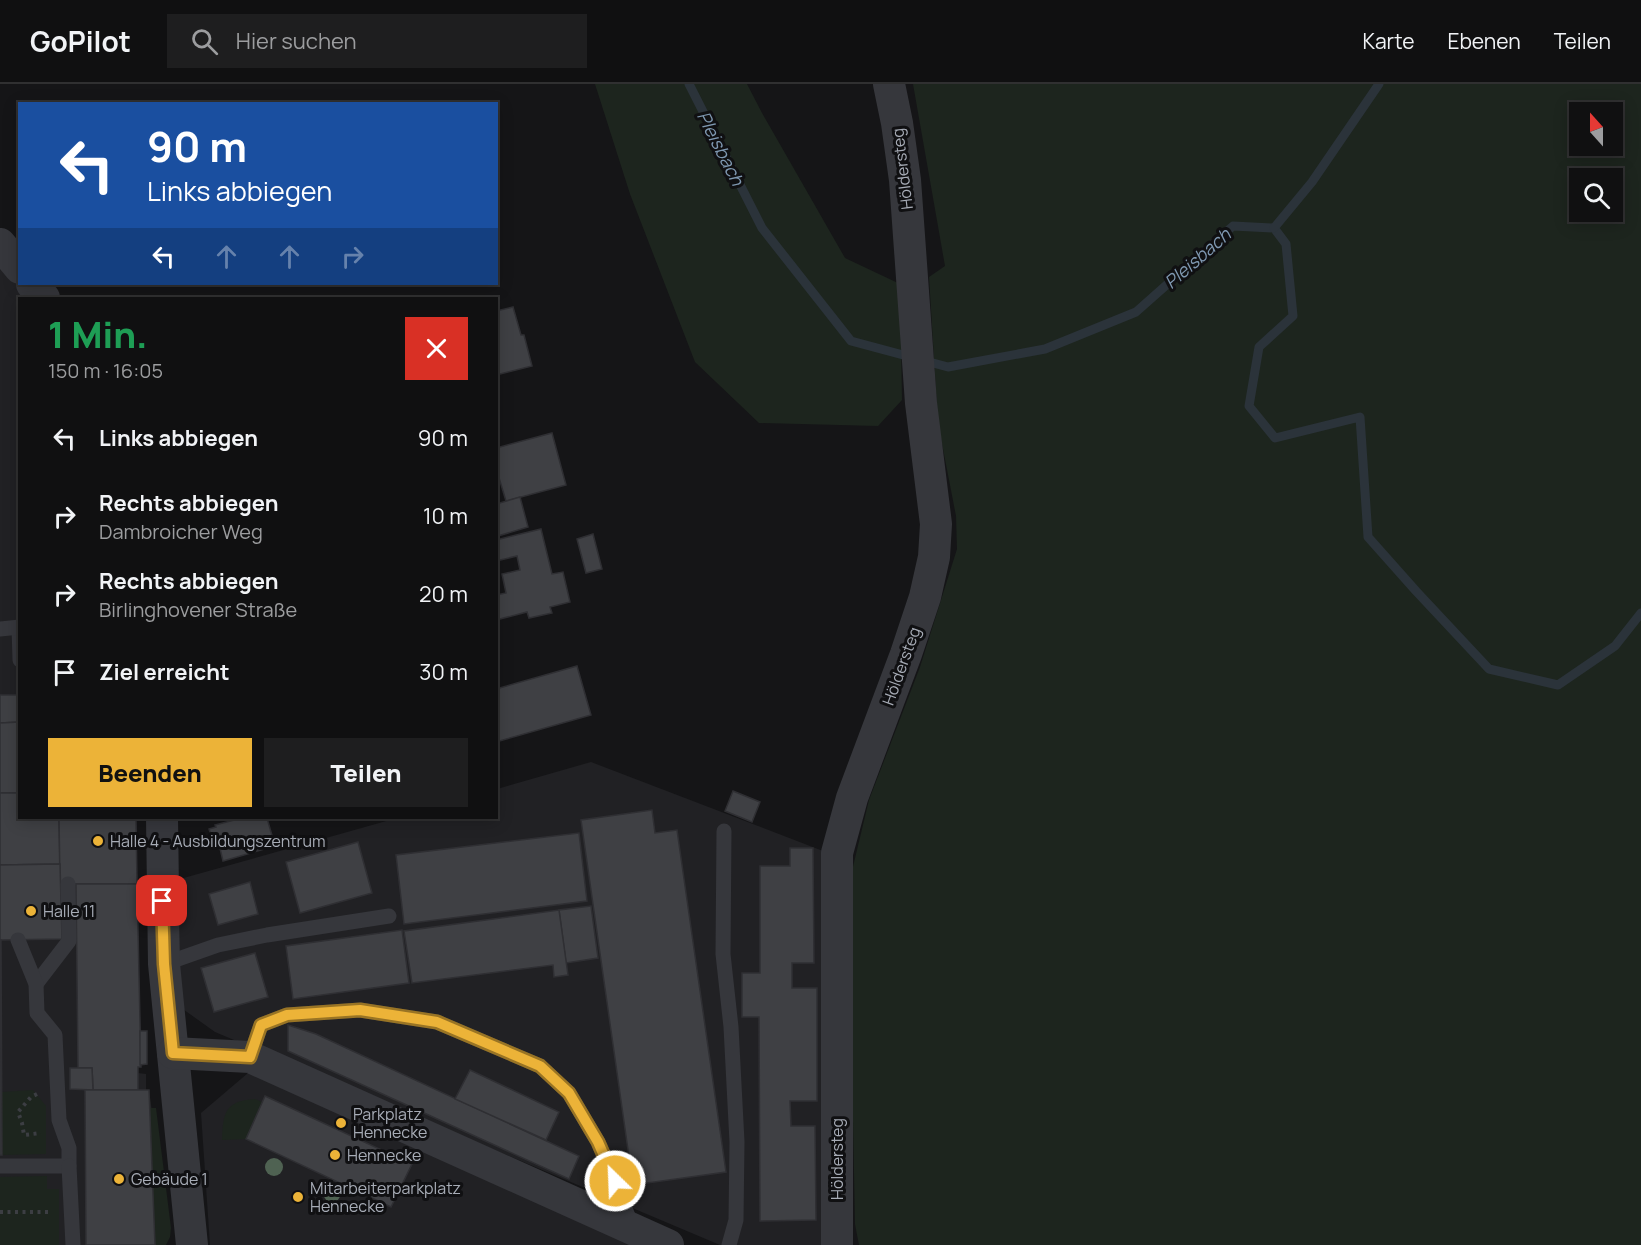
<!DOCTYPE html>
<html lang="de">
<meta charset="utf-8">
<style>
body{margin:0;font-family:Manrope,sans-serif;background:#1e1e1f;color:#f1f3f6;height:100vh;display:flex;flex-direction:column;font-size:22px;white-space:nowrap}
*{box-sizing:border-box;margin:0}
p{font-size:20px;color:#9c9d9f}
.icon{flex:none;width:33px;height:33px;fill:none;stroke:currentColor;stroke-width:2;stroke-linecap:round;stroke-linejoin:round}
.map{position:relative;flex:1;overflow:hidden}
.sheet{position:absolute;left:18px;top:213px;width:480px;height:522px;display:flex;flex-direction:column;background:#101011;border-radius:0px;box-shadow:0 3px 15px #0003,0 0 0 2px #303031}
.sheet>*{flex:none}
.banner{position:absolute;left:18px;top:18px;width:480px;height:183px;border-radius:0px;box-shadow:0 3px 15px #0003,0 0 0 2px #303031;background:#1a4fa0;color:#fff;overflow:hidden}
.needle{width:39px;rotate:339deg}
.fabs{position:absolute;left:1569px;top:18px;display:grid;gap:12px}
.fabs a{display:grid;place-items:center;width:54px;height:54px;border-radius:0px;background:#101011;box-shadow:0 3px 15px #0003,0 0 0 2px #303031;font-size:30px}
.pin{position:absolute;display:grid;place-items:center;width:51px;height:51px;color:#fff;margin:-26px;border-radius:12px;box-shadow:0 3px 9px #0006}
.me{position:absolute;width:66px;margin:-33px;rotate:336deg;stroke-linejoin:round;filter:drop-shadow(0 0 4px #0008)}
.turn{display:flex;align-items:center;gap:21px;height:126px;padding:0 30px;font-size:27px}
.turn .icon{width:78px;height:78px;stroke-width:2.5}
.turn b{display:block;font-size:42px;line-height:51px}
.lanes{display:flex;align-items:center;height:57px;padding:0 30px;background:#0003;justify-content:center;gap:30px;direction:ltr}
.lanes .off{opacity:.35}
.round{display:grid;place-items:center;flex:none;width:63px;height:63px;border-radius:0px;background:#1e1e1f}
.headline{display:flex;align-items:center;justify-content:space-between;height:102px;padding:0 30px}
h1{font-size:36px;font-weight:800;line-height:45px;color:#1e9e55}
.cta{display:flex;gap:12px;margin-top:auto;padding:12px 30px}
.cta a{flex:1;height:69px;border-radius:0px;background:#ecb338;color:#111;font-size:24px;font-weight:800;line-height:69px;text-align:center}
.cta a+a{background:#1e1e1f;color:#f1f3f6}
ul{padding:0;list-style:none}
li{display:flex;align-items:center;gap:18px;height:78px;padding:0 30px}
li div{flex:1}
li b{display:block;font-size:22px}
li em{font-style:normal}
header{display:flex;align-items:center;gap:36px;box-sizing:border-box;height:84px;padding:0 30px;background:#101011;border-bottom:2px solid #303031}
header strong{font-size:28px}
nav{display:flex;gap:33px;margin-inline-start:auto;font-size:21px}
.search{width:420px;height:54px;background:#1e1e1f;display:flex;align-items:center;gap:15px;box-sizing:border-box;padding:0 21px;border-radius:0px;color:#9c9d9f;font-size:22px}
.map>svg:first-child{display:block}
.built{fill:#212124}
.green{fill:#1d251e;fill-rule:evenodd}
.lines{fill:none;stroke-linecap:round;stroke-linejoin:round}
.stream{stroke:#2b333a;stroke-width:9}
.building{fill:#3f4044;stroke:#2f2f33;stroke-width:1.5}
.path{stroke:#3c3e43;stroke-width:4;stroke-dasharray:3 4.5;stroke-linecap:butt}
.lane{stroke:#36373c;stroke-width:15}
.street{stroke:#36373c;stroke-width:32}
.tree{fill:#4f6252}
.route-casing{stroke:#997424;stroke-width:15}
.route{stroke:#ecb338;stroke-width:10}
.poi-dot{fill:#ecb338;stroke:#101012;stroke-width:2}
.labels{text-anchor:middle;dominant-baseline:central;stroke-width:6;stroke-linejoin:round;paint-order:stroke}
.street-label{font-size:16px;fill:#a7acb6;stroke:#101012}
.poi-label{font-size:16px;fill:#a7acb6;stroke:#101012;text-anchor:start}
.water-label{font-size:18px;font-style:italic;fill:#7f98b1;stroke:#101012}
</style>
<header>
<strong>GoPilot</strong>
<div class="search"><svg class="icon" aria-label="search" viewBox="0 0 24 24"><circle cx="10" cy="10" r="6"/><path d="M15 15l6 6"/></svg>Hier suchen</div>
<nav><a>Karte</a><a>Ebenen</a><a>Teilen</a></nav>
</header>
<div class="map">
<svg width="1641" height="1161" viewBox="0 0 1641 1161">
<rect width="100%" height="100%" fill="#151517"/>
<g class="built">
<polygon points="0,172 34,214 20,214 20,734 136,734 140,947 147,947 147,980 141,981 138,983 138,989 146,990 146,1006 149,1006 169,1152 159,1161 0,1161"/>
<polygon points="591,678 823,767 824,1161 720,1161 215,948 180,923 180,795 397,734 496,734 497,705"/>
<polygon points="248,989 259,990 633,1161 210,1161 201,1029"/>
</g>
<g class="green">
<polygon points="595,0 747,0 762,29 845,174 900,200 902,316 878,342 759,339 695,278 630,110"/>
<path d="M913 0H1641V1161H859L855 1140 851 935 850 795 869 716 920 583 957 465 956 432 938 339 929 193 945 182ZM1580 28H1612V62H1580ZM1580 94H1612V128H1580Z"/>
<polygon points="33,1006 46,1022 46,1070 2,1071 2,1008"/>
<path d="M255 1015 262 1018 246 1055 222 1056C223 1030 224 1017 255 1015Z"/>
<polygon points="150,1024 156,1024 171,1144 170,1153 166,1161 155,1161"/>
<polygon points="47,1092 47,1105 59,1105 59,1161 0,1161 0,1093"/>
</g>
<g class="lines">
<g class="stream">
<polyline points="689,0 762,144 851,257 948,283 1045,265 1136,228 1233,142 1274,144 1286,160 1293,232 1259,263 1249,322 1275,354 1360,333 1368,453 1416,507 1489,585 1558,601 1615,562 1641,529"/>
<polyline points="1274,144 1312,98 1379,0"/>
</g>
</g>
<g class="building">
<polygon points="513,223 521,251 524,251 532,282 496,291 496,227"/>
<polygon points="552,349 566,401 506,417 496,384 496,364"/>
<polygon points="520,413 528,443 498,452 496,420"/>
<polygon points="541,445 552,490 563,488 570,518 550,523 552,529 529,534 527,528 496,536 496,511 506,509 502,490 520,486 517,472 496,477 496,456"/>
<polygon points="593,450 602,485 586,489 577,455"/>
<polygon points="577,582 591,631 496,658 496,605"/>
<polygon points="0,611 20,611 20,638 0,639"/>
<polygon points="20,638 20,709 0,709 0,639"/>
<polygon points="733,707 760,718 752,738 725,727"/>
<polygon points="0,709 20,709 20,734 59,734 60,780 0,781"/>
<polygon points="652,726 655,749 677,746 726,1088 633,1101 581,736"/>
<polygon points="59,734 136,734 137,800 60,800"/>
<polygon points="242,734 267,734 275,762 223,777 219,760 214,761 209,745 216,743 215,741"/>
<polygon points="579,749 587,817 404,840 396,771"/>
<polygon points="358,758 372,809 300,829 286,778"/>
<polygon points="790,764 813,764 814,879 792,879 792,904 817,904 817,1017 790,1017 791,1042 815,1042 816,1136 760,1137 759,933 742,933 742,889 760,889 760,782 790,782"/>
<polygon points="60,780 62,855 0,856 0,781"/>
<polygon points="250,798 258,830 218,841 209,810"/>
<polygon points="76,800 137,800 141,983 138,983 138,1006 93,1006 92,984 78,984"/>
<polygon points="591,822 598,874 566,879 559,826"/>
<polygon points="559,826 568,891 554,893 553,881 412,899 404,847"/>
<polygon points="402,846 409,899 293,915 286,862"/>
<polygon points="0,856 1,856 2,1071 0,1071"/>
<polygon points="255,869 268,913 214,928 201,884"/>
<polygon points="288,941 316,950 579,1072 569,1095 288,967"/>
<polygon points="140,947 147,947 147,980 140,981"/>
<polygon points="70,984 92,984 93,1006 70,1005"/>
<polygon points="470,986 559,1028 546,1056 455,1015"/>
<polygon points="85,1006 149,1006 155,1161 86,1161"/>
<polygon points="265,1012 412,1080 391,1123 246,1055"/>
</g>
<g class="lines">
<g class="path">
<polyline points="37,1010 31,1013 18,1028 22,1039 24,1051 41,1049"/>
<polyline points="0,1128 50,1128"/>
</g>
<g class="lane">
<polyline points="19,543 20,576"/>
<polyline points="0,545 20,543"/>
<polyline points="724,747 723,870 731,943 737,1058 736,1136 729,1161"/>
<polyline points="164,880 218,861 267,851 389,832"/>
<polyline points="36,900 69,857 68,800"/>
<polyline points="250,973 261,941 287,931 360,926 437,938 540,982 569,1009 598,1058 615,1097 632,1143"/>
<polyline points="0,1082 69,1082 69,1064 59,1036 55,951 37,929 36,900 18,856"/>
<polyline points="69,1082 73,1161"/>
</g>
<g class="street">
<polyline points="0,160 20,184"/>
<polyline points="32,200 44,214"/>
<polyline points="162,734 164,880 192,1161"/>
<polyline points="173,969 250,973 668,1161"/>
<polyline points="837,1161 837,769 852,714 906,570 925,513 934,473 936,440 921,319 905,96 897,39 889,0"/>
</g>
</g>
<g class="tree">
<circle cx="274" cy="1083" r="9"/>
<circle cx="332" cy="1109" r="9"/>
</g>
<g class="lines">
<g class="route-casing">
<polyline id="route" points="162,817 164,880 173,969 250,973 261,941 287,931 360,926 437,938 540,982 569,1009 598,1058 615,1097"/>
</g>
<use href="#route" class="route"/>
</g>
<g class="poi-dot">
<circle cx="98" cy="757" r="6"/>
<circle cx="31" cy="827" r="6"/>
<circle cx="341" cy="1039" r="6"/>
<circle cx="335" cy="1071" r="6"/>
<circle cx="119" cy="1095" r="6"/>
<circle cx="298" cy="1113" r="6"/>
</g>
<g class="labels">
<g class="street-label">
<text transform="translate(902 85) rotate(-97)">Höldersteg</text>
<text transform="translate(901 582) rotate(-70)">Höldersteg</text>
<text transform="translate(837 1075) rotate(-90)">Höldersteg</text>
</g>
<g class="poi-label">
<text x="110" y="757">Halle 4 - Ausbildungszentrum</text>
<text x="43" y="827">Halle 11</text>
<text x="353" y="1030">Parkplatz<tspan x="353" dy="18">Hennecke</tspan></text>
<text x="347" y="1071">Hennecke</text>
<text x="131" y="1095">Gebäude 1</text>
<text x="310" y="1104">Mitarbeiterparkplatz<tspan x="310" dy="18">Hennecke</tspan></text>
</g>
<g class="water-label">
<text transform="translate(721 64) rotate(63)">Pleisbach</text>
<text transform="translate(1197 174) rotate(-41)">Pleisbach</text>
</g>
</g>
</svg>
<div class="fabs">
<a><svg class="needle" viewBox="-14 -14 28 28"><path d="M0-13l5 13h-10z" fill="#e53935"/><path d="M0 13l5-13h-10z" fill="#9c9d9f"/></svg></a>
<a><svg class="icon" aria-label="search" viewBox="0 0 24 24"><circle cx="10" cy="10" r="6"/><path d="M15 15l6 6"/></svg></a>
</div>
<div class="pin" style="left:162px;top:817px;background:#d93025"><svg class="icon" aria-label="arrive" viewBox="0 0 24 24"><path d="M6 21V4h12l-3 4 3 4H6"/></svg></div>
<svg class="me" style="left:615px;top:1097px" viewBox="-20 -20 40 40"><circle r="17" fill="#ecb338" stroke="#fff" stroke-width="3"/><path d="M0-11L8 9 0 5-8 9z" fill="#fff"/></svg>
<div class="banner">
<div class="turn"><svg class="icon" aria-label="left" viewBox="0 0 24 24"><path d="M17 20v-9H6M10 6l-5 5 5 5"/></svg><div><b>90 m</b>Links abbiegen</div></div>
<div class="lanes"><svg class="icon" aria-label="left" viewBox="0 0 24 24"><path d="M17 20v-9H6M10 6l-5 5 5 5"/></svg><svg class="icon off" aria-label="ahead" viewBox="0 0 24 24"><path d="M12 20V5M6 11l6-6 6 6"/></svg><svg class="icon off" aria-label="ahead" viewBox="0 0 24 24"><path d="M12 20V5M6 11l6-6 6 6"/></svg><svg class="icon off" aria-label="right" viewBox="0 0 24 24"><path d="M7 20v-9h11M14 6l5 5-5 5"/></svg></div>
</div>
<section class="sheet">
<div class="headline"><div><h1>1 Min.</h1><p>150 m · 16:05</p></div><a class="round" style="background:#d93025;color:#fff"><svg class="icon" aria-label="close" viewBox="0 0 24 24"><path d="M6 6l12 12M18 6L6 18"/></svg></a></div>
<ul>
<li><svg class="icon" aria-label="left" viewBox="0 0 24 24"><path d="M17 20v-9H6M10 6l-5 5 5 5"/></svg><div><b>Links abbiegen</b></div><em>90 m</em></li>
<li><svg class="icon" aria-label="right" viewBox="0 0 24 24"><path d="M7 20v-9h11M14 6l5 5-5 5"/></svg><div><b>Rechts abbiegen</b><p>Dambroicher Weg</p></div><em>10 m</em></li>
<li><svg class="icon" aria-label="right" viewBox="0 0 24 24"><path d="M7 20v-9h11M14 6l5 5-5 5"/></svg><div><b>Rechts abbiegen</b><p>Birlinghovener Straße</p></div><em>20 m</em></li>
<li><svg class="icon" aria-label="arrive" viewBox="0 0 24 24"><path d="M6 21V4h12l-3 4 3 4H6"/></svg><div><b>Ziel erreicht</b></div><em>30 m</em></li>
</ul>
<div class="cta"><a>Beenden</a><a>Teilen</a></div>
</section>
</div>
